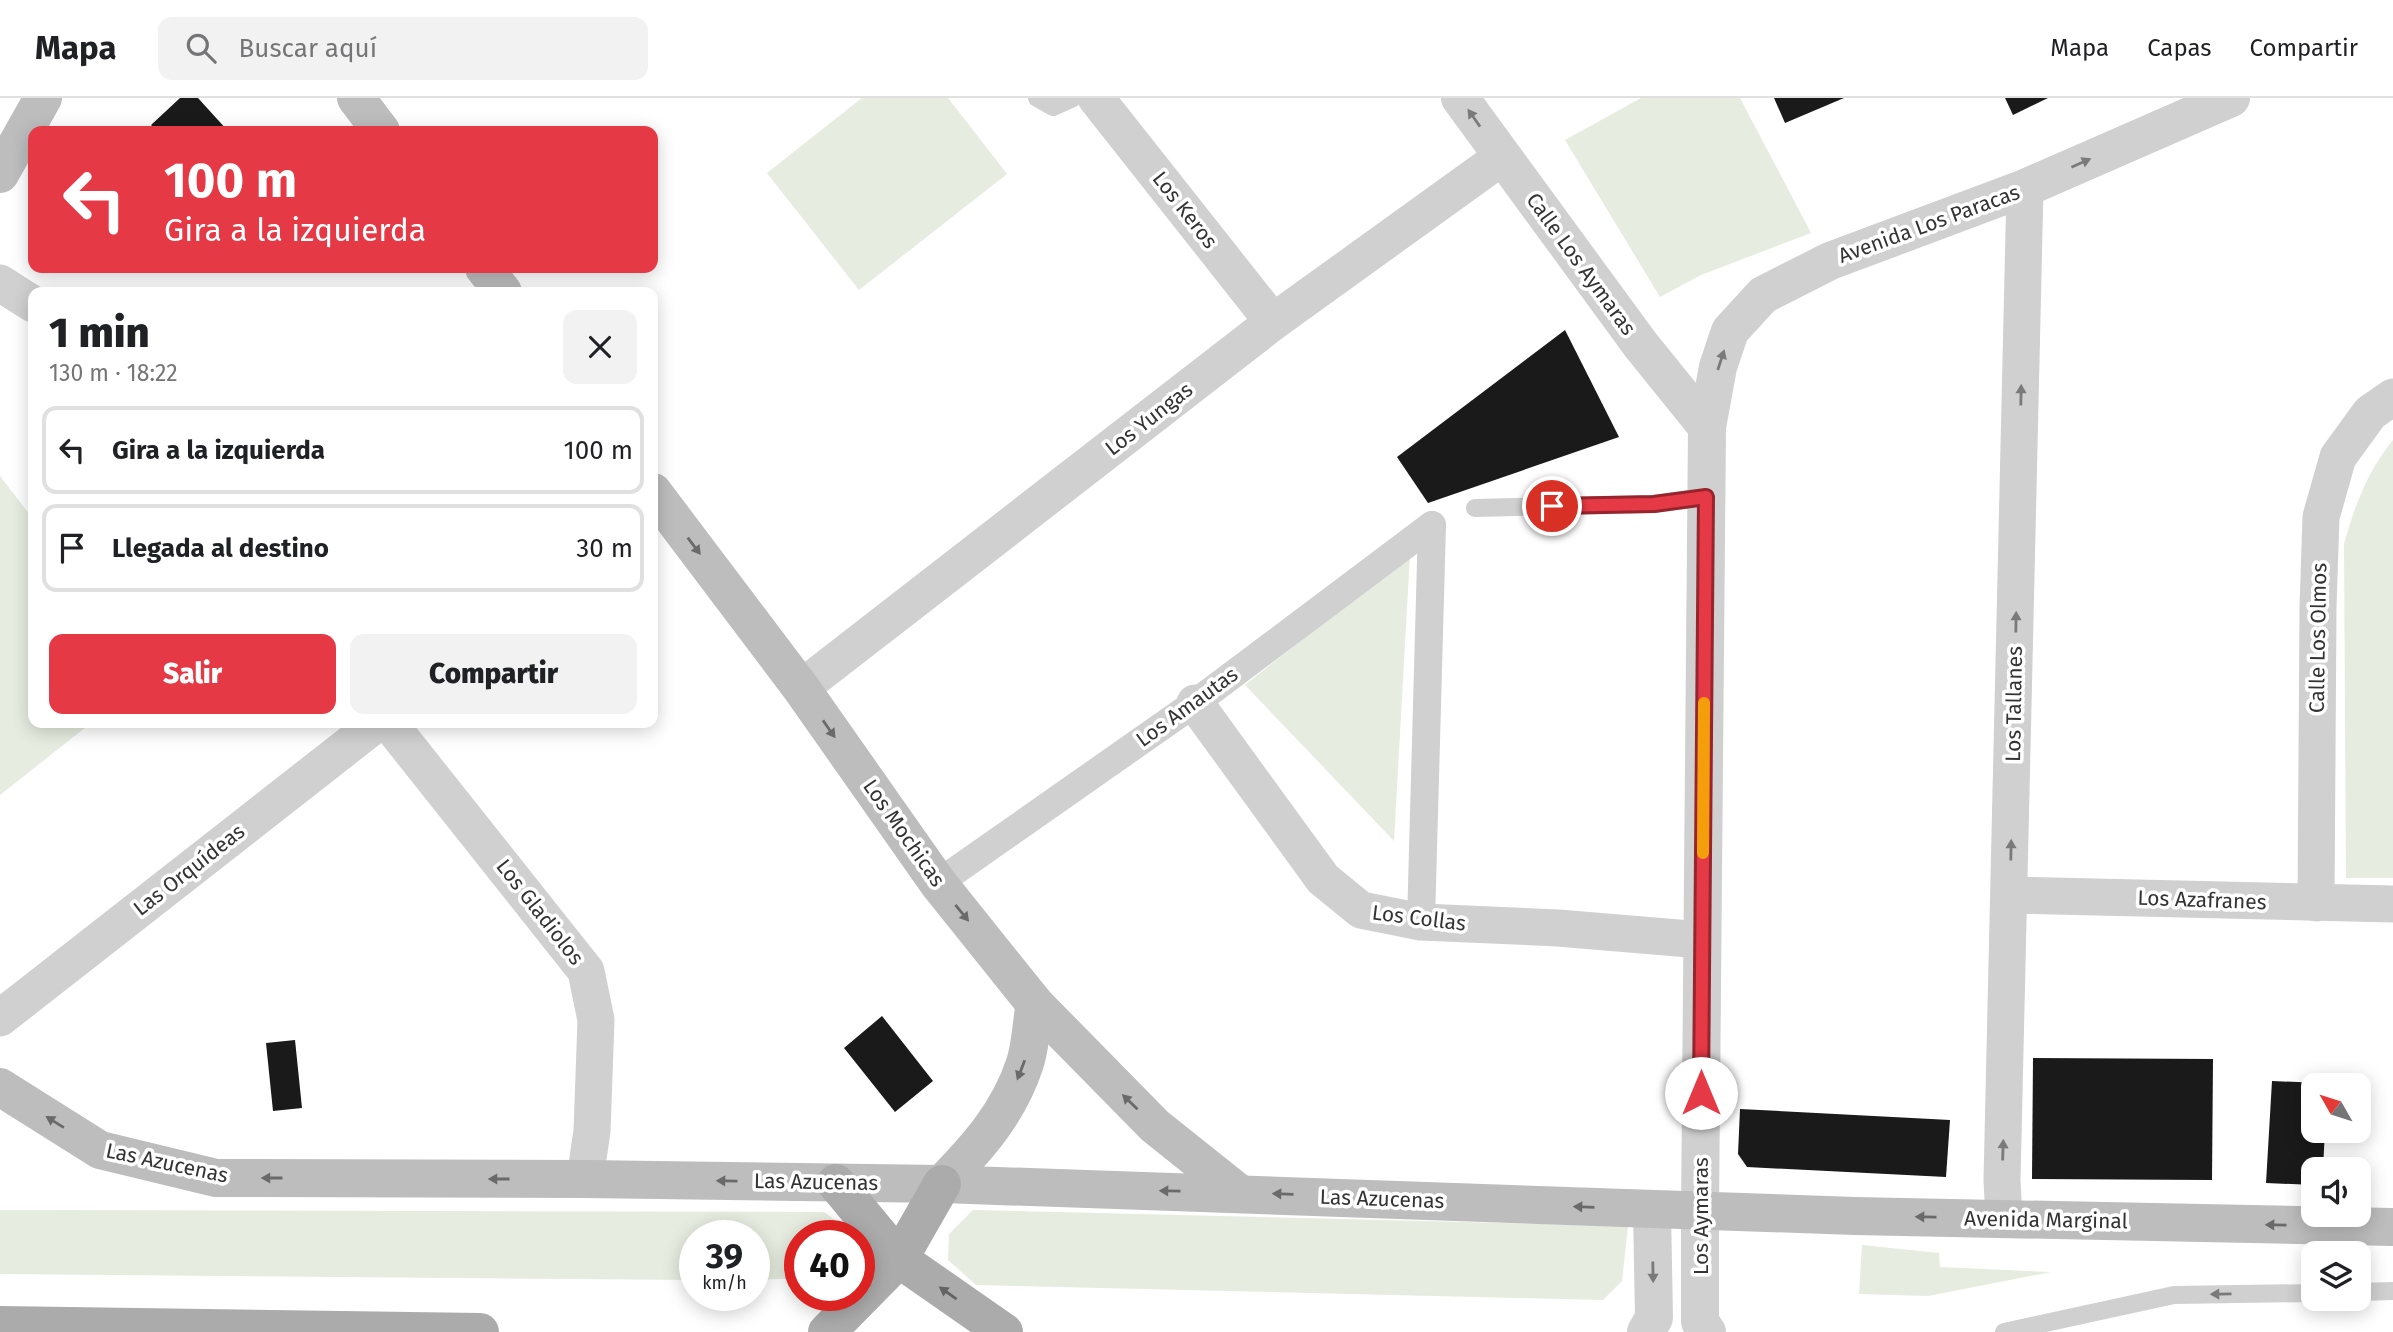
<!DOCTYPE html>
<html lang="es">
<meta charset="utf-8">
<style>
body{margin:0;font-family:"Fira Sans",sans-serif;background:#f2f2f2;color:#202124;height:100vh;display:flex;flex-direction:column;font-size:26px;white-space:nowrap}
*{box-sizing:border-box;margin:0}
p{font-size:23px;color:#757577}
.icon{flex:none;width:38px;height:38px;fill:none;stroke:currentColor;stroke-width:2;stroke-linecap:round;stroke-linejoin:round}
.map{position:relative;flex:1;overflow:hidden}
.details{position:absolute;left:28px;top:189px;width:630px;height:441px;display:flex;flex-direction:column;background:#fff;border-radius:14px;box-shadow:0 4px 18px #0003}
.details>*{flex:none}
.guide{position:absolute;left:28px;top:28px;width:630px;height:147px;border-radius:14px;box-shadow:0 4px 18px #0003;background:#e63946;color:#fff;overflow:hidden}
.needle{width:46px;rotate:309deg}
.tools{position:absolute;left:2301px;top:975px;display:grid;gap:14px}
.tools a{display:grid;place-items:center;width:70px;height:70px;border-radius:14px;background:#fff;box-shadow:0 4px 18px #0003;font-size:35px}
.speed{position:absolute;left:679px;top:1122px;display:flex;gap:14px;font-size:35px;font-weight:700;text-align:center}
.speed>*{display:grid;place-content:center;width:91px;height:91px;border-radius:50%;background:#fff;box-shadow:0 4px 18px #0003;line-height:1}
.speed small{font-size:18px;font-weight:400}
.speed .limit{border:10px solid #d22;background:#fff;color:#111}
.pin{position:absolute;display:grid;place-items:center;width:60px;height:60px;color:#fff;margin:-30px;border:4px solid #fff;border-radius:50%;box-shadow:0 2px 7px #0007}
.me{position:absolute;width:77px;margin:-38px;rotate:0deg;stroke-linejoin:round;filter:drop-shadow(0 0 5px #0008)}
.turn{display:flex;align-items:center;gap:24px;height:147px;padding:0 21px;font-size:32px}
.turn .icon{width:91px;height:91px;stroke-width:2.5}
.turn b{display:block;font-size:49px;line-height:60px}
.round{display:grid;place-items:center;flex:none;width:74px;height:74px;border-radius:14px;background:#f2f2f2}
.summary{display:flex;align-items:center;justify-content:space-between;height:119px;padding:0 21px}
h1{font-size:42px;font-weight:800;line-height:52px}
.cta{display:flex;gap:14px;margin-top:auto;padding:14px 21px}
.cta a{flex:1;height:80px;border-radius:14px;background:#e63946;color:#fff;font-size:28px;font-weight:800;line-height:80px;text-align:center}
.cta a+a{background:#f2f2f2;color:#202124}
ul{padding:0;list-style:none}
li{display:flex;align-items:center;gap:21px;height:88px;margin:0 14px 10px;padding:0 7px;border:4px solid #e0e0e0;border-radius:14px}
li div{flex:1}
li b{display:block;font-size:26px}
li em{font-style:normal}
header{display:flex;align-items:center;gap:42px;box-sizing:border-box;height:98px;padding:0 35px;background:#fff;border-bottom:2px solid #e0e0e0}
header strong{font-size:33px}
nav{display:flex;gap:38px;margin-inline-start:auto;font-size:24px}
.search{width:490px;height:63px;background:#f2f2f2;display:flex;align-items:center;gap:18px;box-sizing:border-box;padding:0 24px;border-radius:14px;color:#757577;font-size:26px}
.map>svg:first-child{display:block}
.green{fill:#e6ecdf}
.building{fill:#1a1a1a}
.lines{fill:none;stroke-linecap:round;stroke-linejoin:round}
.service{stroke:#d0d0d0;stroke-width:18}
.pedestrian{stroke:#d0d0d0;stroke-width:28}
.minor{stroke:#d0d0d0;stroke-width:37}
.tertiary{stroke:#d0d0d0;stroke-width:38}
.secondary{stroke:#bdbdbd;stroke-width:38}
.primary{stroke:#ababab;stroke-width:38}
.oneway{fill:#7a7a7a}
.oneway2{fill:#6a6a6a}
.oneway3{fill:#636363}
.route-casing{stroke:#96252e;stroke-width:18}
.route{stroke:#e63946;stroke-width:12}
.slow{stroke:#f59e0b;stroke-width:12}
.labels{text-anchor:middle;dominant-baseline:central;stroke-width:7;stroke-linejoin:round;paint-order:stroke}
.street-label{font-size:21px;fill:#333;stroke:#fff}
</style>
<header>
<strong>Mapa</strong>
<div class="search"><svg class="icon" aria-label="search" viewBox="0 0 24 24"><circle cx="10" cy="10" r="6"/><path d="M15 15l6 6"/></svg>Buscar aquí</div>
<nav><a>Mapa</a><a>Capas</a><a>Compartir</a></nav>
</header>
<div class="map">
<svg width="2393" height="1234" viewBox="0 0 2393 1234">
<rect width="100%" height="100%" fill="#fff"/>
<g class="green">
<polygon points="862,0 948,0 1007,76 859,192 767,75"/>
<polygon points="1641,0 1740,0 1811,135 1701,177 1660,199 1565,42"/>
<path d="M2393 342V780H2346L2344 446C2355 407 2367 374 2393 342Z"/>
<polygon points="0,378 33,421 33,625 91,625 0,697"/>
<polygon points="1410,456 1394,743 1245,587"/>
<polygon points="0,1112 824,1114 835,1122 837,1137 800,1138 800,1180 754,1182 754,1138 695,1138 695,1182 0,1176"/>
<polygon points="973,1112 1628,1128 1622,1183 1603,1202 976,1187 948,1162 949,1136"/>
<polygon points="1862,1147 1939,1155 1940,1169 2051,1174 1928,1198 1859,1196"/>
</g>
<g class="building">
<polygon points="180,0 198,0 228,33 157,33 151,27"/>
<polygon points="1774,0 1844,0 1785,25"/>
<polygon points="2005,0 2048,0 2013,17"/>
<polygon points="1565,232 1619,339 1428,405 1397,359"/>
<polygon points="882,918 933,983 895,1014 844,950"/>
<polygon points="295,942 302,1010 273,1013 266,945"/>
<polygon points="2033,960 2213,961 2212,1082 2032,1081"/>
<polygon points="2272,983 2321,985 2314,987 2314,1032 2325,1032 2323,1071 2314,1071 2314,1087 2266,1085"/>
<polygon points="1740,1011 1950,1022 1946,1079 1747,1069 1738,1056"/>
</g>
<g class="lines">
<g class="service">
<polyline points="1037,0 1053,9 1073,0"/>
<polyline points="1475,410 1654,406 1706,399"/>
<polyline points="2359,1194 2393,1193"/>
<polyline points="2004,1234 2174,1197 2314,1195"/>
</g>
<g class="pedestrian">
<polyline points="938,785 1195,605 1432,427"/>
<polyline points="1421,824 1432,427"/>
</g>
<g class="minor">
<polyline points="1096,0 1273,224"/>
<polyline points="0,185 33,206"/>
<polyline points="801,590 1273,224 1502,59"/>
<polyline points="1195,605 1323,781 1361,812 1421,824 1558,830 1702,842"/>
<polyline points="389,625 586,873 596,922 592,1033 585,1081"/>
<polyline points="2010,797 2393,806"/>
<polyline points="2316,805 2318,509 2321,419 2338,359 2370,315 2393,299"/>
<polyline points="0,920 377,625"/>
<polyline points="2004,1121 2002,1082 2025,90"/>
</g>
<g class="tertiary">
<polyline points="1460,0 1640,246 1707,329"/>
<polyline points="1646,1234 1654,1220 1652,1112"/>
<polyline points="1707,1234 1700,1224 1700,1112 1707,329 1718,269 1730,233 1763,197 1830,163 2025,90 2231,0"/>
</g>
<g class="secondary">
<polyline points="356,0 381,33"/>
<polyline points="0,76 43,0"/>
<polyline points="484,170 503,194"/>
<polyline points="653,394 801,590 938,785 1035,906 1155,1028 1239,1095"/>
<polyline points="0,989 100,1052 216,1080 585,1081 942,1086 1855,1118 2393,1129"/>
<path d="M942 1086C977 1050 1009 1015 1025 965 1031 947 1031 925 1035 906"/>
</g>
<g class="primary">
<polyline points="836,1085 899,1161 1004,1234"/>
<polyline points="0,1227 480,1234"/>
<polyline points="827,1234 899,1161 942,1086"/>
</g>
</g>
<defs><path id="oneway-solid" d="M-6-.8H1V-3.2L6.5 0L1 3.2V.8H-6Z" transform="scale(1.75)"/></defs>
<g class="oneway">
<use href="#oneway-solid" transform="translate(1474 20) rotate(-125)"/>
<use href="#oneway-solid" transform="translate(2081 65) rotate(-24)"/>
<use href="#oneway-solid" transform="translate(1721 262) rotate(-72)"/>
<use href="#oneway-solid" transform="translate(2021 297) rotate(-89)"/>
<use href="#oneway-solid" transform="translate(2016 524) rotate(-89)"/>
<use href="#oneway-solid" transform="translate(2011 752) rotate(-89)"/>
<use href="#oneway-solid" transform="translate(2003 1052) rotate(-88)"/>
<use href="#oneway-solid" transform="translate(1653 1174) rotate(89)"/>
<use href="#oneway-solid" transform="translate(2221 1196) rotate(179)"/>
</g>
<g class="oneway2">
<use href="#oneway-solid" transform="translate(694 448) rotate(53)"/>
<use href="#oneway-solid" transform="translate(829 631) rotate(55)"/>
<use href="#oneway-solid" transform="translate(962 815) rotate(51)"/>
<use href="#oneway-solid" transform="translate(1021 972) rotate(111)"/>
<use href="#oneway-solid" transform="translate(1130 1004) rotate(-136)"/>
<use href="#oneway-solid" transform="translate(55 1024) rotate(-148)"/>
<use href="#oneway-solid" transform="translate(272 1080) rotate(-180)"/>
<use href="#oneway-solid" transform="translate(499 1081) rotate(-180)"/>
<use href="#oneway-solid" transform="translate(727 1083) rotate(-179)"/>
<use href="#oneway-solid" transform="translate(1170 1093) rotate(-179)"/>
<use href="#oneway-solid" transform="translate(1283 1096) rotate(-178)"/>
<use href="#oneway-solid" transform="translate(1584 1109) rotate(-178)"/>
<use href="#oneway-solid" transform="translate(1926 1119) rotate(-179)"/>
<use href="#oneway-solid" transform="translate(2276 1127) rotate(-179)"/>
</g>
<use class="oneway3" href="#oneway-solid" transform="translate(948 1195) rotate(-145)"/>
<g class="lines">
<g class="route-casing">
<polyline id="route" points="1552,408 1654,406 1706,399 1701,995"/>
</g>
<use href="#route" class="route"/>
<polyline class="slow" points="1703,755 1704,605"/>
</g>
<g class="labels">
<g class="street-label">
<text transform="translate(1185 112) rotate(52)">Los Keros</text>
<text transform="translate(1929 126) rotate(-20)">Avenida Los Paracas</text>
<text transform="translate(1581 166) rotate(54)">Calle Los Aymaras</text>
<text transform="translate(1149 321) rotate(-38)">Los Yungas</text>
<text transform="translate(2318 540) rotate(-89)">Calle Los Olmos</text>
<text transform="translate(2014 606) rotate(-89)">Los Tallanes</text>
<text transform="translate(1187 609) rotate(-36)">Los Amautas</text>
<text transform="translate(904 735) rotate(55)">Los Mochicas</text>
<text transform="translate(189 772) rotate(-38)">Las Orquídeas</text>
<text transform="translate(2202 802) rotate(2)">Los Azafranes</text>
<text transform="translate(540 814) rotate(52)">Los Gladiolos</text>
<text transform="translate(1419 820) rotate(7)">Los Collas</text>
<text transform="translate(167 1065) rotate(12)">Las Azucenas</text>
<text transform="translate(816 1084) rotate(1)">Las Azucenas</text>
<text transform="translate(1382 1101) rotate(2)">Las Azucenas</text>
<text transform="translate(1701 1118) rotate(-90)">Los Aymaras</text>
<text transform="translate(2046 1122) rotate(1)">Avenida Marginal</text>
</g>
</g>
</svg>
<div class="tools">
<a><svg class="needle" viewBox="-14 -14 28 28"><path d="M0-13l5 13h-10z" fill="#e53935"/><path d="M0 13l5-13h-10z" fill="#757577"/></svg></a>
<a><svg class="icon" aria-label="sound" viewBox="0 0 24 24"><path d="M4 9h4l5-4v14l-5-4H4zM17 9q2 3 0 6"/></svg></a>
<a><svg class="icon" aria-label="layers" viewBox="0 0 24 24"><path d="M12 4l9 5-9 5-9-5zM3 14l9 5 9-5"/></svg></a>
</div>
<div class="speed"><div>39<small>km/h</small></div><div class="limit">40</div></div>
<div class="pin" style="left:1552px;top:408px;background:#d93025"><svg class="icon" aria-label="arrive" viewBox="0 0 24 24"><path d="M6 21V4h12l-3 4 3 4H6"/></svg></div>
<svg class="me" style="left:1701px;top:995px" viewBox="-20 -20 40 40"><circle r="19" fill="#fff"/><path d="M0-13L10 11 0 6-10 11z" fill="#e63946"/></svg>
<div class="guide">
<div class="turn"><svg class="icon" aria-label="left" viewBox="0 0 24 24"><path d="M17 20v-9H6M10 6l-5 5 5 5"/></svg><div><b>100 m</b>Gira a la izquierda</div></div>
</div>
<section class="details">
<div class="summary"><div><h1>1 min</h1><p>130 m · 18:22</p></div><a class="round"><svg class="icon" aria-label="close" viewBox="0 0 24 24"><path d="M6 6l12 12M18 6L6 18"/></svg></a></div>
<ul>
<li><svg class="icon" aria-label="left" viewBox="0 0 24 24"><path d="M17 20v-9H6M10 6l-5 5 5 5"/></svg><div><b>Gira a la izquierda</b></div><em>100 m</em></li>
<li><svg class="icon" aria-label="arrive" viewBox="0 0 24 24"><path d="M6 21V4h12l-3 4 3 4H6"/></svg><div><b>Llegada al destino</b></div><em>30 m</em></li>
</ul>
<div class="cta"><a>Salir</a><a>Compartir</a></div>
</section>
</div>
